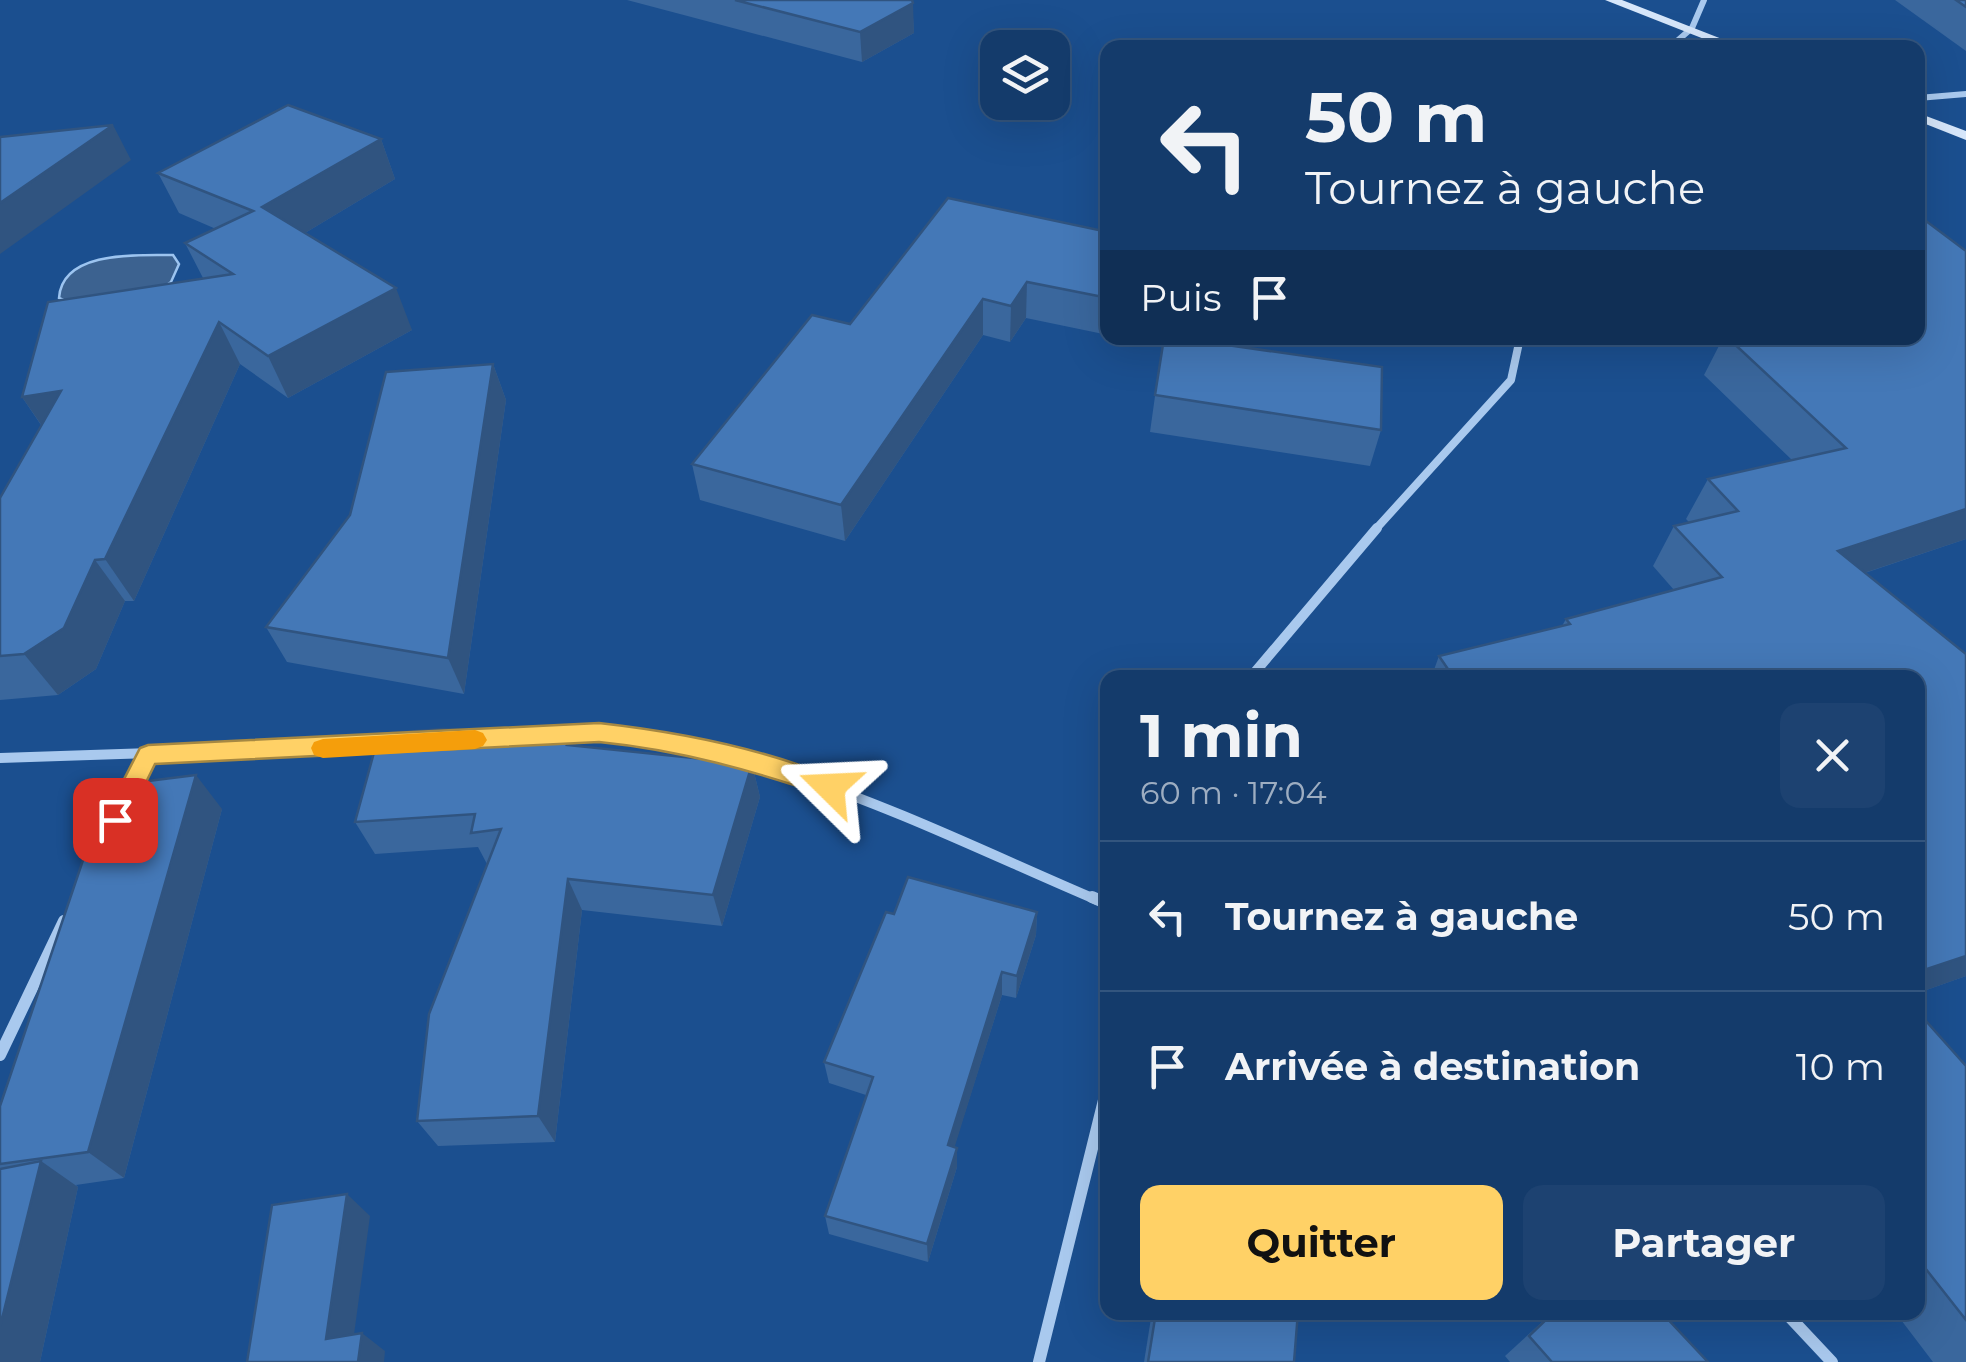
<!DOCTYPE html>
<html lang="fr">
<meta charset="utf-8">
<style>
body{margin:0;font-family:Montserrat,sans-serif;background:#1d4271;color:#f1f3f6;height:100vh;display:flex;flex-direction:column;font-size:38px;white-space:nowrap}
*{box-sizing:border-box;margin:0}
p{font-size:32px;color:#9dadc1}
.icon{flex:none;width:55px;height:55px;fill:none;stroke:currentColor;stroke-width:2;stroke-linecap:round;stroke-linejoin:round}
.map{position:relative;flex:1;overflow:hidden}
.side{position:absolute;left:1100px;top:670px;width:825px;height:650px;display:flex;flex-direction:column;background:#143b6b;border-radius:20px;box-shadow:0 10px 40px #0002,0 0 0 2px #33557e}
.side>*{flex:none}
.top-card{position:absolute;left:1100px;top:40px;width:825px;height:305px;border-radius:20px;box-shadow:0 10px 40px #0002,0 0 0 2px #33557e;background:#143b6b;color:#f1f3f6;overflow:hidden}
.controls{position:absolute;left:980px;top:30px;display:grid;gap:20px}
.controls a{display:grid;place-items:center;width:90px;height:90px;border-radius:20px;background:#143b6b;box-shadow:0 10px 40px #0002,0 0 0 2px #33557e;font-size:50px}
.pin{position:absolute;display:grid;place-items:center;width:85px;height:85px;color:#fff;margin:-42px;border-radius:20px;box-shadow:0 5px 15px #0006}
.me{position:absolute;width:110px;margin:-55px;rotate:291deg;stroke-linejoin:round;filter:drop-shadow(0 0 8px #0008)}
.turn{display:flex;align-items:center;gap:35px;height:210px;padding:0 40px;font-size:45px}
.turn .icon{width:130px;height:130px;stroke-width:2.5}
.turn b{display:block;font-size:70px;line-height:85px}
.then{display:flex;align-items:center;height:95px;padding:0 40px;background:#0003;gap:20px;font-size:38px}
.round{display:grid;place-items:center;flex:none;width:105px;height:105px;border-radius:20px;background:#1d4271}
.overview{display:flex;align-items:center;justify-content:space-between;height:170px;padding:0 40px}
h1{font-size:60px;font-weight:700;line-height:75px}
.action{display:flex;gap:20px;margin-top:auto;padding:20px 40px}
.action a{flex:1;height:115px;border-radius:20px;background:#ffd166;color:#111;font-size:40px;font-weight:700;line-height:115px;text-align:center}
.action a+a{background:#1d4271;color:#f1f3f6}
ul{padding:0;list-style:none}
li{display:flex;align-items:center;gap:30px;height:150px;padding:0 40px;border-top:2px solid #33557e}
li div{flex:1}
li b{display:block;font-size:38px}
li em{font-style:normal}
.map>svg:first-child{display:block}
.water{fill:#3c6290;stroke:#9cc4f0;stroke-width:2.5}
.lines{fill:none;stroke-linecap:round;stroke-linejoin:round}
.street-far3{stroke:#a9c9ee;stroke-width:6}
.street-far2{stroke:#a9c9ee;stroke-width:8}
.street-far1{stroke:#a9c9ee;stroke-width:10}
.street{stroke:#a9c9ee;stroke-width:12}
.secondary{fill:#d6e6fa;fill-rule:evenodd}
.wall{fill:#3a679d}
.shaded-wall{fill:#305480}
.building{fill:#4478b7;stroke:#305480;stroke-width:2.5}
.route{fill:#ffd166;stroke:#a68842;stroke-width:2.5}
.slow{fill:#f59e0b}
</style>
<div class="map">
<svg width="1966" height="1362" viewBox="0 0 1966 1362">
<rect width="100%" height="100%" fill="#1b4f8f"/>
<path class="water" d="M173 255 179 264 171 282 149 297 74 305 59 298C62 250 139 255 173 255Z"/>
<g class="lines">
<g class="street-far3">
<polyline points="1669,48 1692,28 1704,0"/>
<polyline points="1918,98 1966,94"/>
</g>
<polyline class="street-far2" points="1375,530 1511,380 1520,338"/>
<g class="street-far1">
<polyline points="1250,678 1377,528"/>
<path d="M560 735C751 733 925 827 1097 900"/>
<polyline points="0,758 388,745"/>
<polyline points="128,794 148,755"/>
</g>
<g class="street">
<polyline points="1092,897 1108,904"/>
<polyline points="0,1055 64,921"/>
<polyline points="1785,1312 1832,1362"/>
<polyline points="1039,1362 1108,1084"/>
</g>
<g class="secondary">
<polygon points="1605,0 1622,0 1745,48 1727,48"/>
<polygon points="1918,113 1966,131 1966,140 1918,121"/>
</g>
</g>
<g class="wall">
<polygon points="627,0 912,0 914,33 862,62"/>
<polygon points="1895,0 1966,0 1966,51"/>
<polygon points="381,139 395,179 305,233 412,330 288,398 240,364 134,601 125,601 96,669 58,695 0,700 0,498 41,425 22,397 203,278 185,243 216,229 179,213 158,173"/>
<polygon points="1918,215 1966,251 1966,539 1865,573 1966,654 1966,976 1918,993 1918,678 1431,678 1439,656 1562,626 1566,619 1674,590 1653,566 1674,526 1689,522 1686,519 1708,479 1792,460 1704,375 1723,338 1918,338"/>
<polygon points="1108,232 1108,335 1026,318 1010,342 983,335 845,541 700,500 692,464 850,324"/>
<polygon points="1120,338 1222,338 1219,343 1381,430 1370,466 1150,432 1162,346"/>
<polygon points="493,364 506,400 464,694 287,662 266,627"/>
<polygon points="577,746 752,764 760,797 722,926 582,910 555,1142 438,1146 417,1121 487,864 478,847 375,854 355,822"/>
<polygon points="222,809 124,1178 76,1185 78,1187 40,1362 0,1362 0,1106"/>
<polygon points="1037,912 1036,935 1016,998 1002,995 954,1147 957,1167 928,1262 829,1234 825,1216 866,1095 829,1083 824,1062 894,914"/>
<polygon points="1918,1012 1966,1066 1966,1362 1933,1362 1895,1312 1918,1312"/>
<polygon points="1152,1312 1298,1312 1294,1362 1144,1362"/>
<polygon points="1553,1312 1661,1312 1708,1362 1510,1362 1505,1356"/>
</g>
<g class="shaded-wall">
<polygon points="913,3 914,33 862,62 860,32"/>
<polygon points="113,125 131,160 0,254 0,203"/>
<polygon points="381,139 395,179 280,248 262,207"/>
<polygon points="1027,282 1026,318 1010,342 1011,306"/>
<polygon points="396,288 412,330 288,398 268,356"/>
<polygon points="983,299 983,335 845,541 841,505"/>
<polygon points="219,322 240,364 134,601 105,559"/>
<polygon points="493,364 506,400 464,694 448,658"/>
<polygon points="61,391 51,439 22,397"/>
<polygon points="1966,509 1966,539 1810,591 1838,551"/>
<polygon points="95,560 125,601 96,669 58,695 24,654"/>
<polygon points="572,734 585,767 567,745"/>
<polygon points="752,764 760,797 722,926 713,895"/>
<polygon points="196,775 222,809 124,1178 88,1152"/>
<polygon points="568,879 582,910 555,1142 538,1116"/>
<polygon points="1037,912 1036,935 1016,998 1017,976"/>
<polygon points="1966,956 1966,976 1918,993 1918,972"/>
<polygon points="1002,972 1002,995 949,1165 948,1145"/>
<polygon points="957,1148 957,1167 928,1262 927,1244"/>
<polygon points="41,1161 78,1187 40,1362 0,1362 0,1327"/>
<polygon points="347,1194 370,1216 351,1357 326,1339"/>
<polygon points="362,1333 385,1351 384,1362 358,1362"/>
</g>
<g class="building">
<polygon points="735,0 912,0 913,3 860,32"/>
<polygon points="1956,0 1966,0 1966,7"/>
<polygon points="288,105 381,139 262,207 396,288 268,356 219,322 105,559 95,560 64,628 24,654 0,656 0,498 61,391 22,397 48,302 233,274 185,243 253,211 158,173"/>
<polygon points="113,125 0,203 0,137"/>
<polygon points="948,198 1108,232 1108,298 1027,282 1011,306 983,299 841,505 692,464 812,315 850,324"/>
<polygon points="1918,215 1966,251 1966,509 1838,551 1966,654 1966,956 1918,972 1918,678 1454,678 1439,656 1570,624 1566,619 1722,577 1674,526 1738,511 1708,479 1846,448 1728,338 1918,338 1918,298 1922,297 1918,294"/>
<polygon points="1164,338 1178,338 1382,367 1381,430 1155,395"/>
<polygon points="493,364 448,658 266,627 350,515 386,372"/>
<polygon points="443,729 572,734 567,745 752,764 713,895 568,879 538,1116 417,1121 429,1014 501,829 471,833 475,814 355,822 379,734"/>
<polygon points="196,775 88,1152 0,1164 0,1106 108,786"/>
<polygon points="908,877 1037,912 1017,976 1002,972 948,1145 957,1148 927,1244 825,1216 873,1077 824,1062 886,912 894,914"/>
<polygon points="1918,1012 1966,1066 1966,1320 1918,1259"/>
<polygon points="41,1161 0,1327 0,1169"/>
<polygon points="347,1194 326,1339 362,1333 358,1362 247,1362 272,1205"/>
<polygon points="1156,1312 1298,1312 1294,1362 1148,1362"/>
<polygon points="1554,1312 1661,1312 1708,1362 1552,1362 1529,1336"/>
</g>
<path class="route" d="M599 723C680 732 763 748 839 780L842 787 839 794 830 797C754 771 680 750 599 742L155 764 124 827 115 830 107 827 103 820 140 748 148 745Z"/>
<polygon class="slow" points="475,730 483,733 487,740 483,746 475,749 323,758 314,755 311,748 314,742 323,739"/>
</svg>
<div class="controls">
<a><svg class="icon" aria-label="layers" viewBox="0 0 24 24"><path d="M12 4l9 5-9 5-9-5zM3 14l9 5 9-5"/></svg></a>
</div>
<div class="pin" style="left:115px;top:820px;background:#d93025"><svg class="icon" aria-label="arrive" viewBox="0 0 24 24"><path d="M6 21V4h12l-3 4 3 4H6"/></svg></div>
<svg class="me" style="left:830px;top:787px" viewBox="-20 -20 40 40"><path d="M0-17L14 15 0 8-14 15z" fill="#ffd166" stroke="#fff" stroke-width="4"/></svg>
<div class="top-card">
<div class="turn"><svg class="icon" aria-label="left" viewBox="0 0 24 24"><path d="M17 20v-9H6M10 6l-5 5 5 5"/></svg><div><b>50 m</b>Tournez à gauche</div></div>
<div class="then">Puis<svg class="icon" aria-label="arrive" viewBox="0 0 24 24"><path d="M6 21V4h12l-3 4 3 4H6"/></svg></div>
</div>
<section class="side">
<div class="overview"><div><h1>1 min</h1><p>60 m · 17:04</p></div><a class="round"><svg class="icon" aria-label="close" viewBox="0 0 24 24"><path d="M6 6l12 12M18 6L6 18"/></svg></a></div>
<ul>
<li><svg class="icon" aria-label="left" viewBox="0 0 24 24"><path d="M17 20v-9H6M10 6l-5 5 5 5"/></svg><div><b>Tournez à gauche</b></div><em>50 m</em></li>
<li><svg class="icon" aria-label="arrive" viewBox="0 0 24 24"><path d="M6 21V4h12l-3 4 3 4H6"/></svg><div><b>Arrivée à destination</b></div><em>10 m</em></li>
</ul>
<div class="action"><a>Quitter</a><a>Partager</a></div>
</section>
</div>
